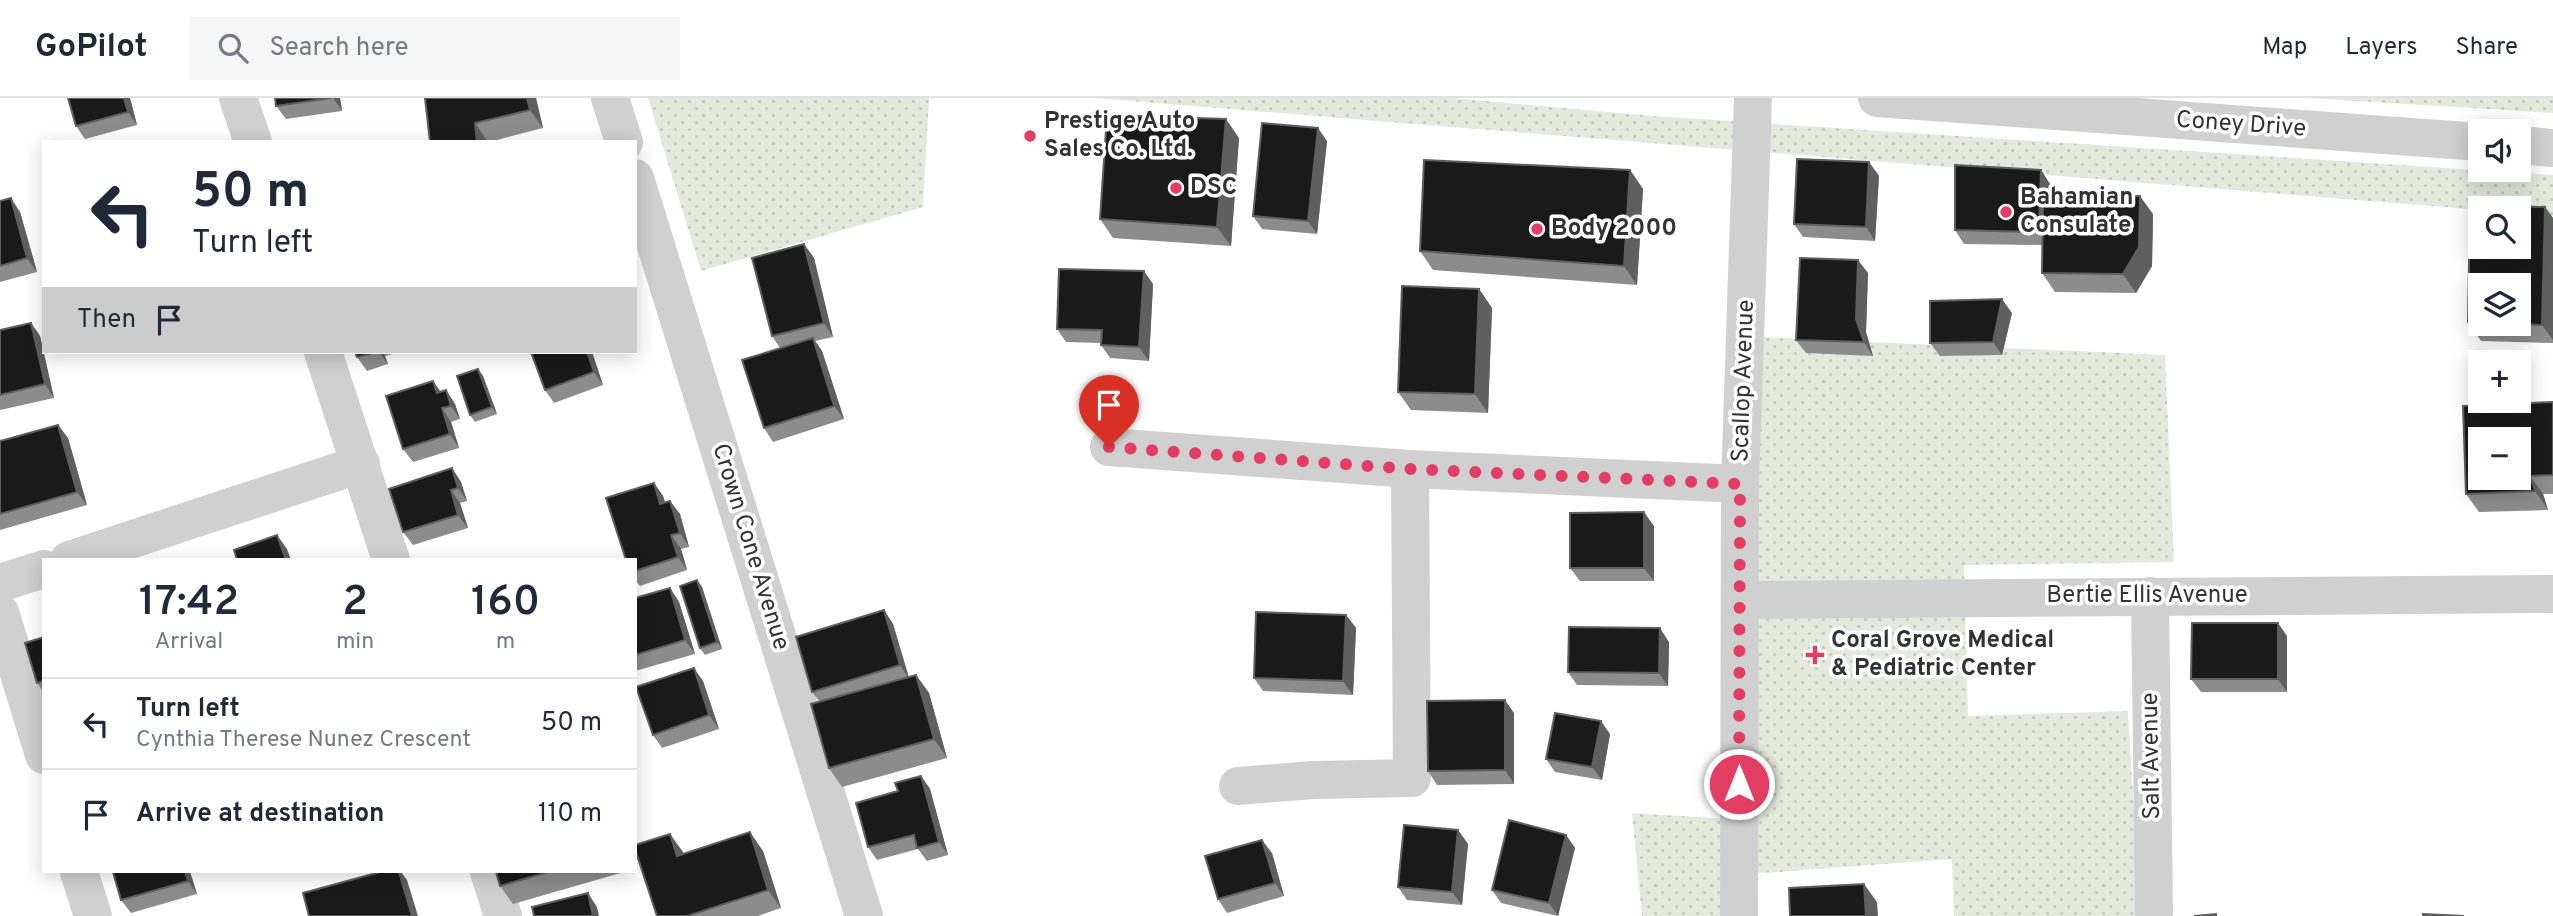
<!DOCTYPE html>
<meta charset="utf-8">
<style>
body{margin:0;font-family:Overpass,sans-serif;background:#f6f6f7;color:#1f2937;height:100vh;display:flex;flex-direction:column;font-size:26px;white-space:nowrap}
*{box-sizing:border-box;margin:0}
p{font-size:23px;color:#747a83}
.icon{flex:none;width:38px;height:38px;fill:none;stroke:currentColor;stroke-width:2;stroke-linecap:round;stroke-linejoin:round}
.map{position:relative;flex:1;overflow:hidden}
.panel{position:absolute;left:42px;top:460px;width:595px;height:315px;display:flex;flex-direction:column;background:#fff;border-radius:0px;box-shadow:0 4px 18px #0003}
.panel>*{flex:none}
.top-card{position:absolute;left:42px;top:42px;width:595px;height:214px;border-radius:0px;box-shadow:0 4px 18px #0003;background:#fff;color:#1f2937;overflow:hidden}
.tools{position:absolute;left:2468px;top:21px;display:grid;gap:14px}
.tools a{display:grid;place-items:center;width:63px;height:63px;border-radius:0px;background:#fff;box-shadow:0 4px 18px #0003;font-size:35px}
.pin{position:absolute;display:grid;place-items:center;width:60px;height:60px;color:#fff;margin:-72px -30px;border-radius:50% 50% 50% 0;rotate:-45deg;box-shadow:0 0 7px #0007}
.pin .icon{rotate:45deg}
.me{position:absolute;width:77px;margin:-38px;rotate:0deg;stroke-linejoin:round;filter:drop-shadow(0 0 5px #0008)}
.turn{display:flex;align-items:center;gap:24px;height:147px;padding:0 35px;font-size:32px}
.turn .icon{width:91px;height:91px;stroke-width:2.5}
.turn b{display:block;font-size:49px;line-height:60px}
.then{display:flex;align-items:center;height:66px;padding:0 35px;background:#0003;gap:14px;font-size:26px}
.eta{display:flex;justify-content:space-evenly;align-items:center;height:119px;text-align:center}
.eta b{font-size:42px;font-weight:600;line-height:49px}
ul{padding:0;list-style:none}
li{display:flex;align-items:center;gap:21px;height:91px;padding:0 35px;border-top:2px solid #e0e1e3}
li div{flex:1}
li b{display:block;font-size:26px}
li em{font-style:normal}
header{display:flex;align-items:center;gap:42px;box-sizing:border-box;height:98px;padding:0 35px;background:#fff;border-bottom:2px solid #e0e1e3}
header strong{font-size:33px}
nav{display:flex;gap:38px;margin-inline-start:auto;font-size:24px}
.search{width:490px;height:63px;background:#f6f6f7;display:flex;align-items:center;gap:18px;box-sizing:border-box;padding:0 24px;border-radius:0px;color:#747a83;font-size:26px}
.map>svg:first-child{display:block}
.grass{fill:url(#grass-dots)}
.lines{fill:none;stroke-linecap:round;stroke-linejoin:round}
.minor{stroke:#d0d0d0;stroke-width:38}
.tertiary{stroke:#d0d0d0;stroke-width:38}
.wall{fill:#8c8c8c;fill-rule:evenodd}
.shaded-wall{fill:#5f5f5f}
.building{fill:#1a1a1a;stroke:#5f5f5f;stroke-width:2;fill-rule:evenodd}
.route{stroke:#e23d62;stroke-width:12;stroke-dasharray:0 21.6}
.poi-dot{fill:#e23d62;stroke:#fff;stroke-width:2.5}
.labels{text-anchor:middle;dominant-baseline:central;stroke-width:7;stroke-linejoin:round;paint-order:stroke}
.poi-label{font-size:24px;font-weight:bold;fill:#333;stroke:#fff;text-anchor:start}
.street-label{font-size:24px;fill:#333;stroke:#fff}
</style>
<header>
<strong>GoPilot</strong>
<div class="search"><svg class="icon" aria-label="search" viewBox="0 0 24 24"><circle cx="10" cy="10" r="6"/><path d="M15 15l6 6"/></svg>Search here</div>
<nav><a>Map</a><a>Layers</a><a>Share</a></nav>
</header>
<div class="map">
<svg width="2553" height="818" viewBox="0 0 2553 818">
<defs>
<pattern id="grass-dots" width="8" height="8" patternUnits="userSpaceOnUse" patternTransform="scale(1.75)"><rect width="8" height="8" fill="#e4e9dc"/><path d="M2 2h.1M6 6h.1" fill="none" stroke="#c4c8bd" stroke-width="1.8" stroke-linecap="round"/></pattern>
</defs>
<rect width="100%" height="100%" fill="#fff"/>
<g class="grass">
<polygon points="648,0 929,0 923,109 701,173"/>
<polygon points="1094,0 1451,0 1654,18 2553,77 2553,118 2518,115 2518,110 2480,112"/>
<polygon points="2306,0 2553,0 2553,15"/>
<polygon points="1763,239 2165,257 2174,464 1964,467 1968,618 2128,613 2140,818 1954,818 1952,761 1750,776 1749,818 1642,818 1632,715 1747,722"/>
</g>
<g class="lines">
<g class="minor">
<polyline points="238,0 253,44"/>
<polyline points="610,0 624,44"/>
<polyline points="635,80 864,818"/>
<polyline points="323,254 391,462"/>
<polyline points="1109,349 1410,371 1740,386"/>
<polyline points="69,462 361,366"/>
<polyline points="0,485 44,471"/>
<polyline points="2150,498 2154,818"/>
<polyline points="1740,502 2553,496"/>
<polyline points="0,514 44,657"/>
<polyline points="1238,688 1314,682 1412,680 1410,371"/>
<polyline points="79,774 93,818"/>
<polyline points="489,774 503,818"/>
<polyline points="1739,818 1740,386 1753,0"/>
</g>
<g class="tertiary">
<polyline points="1877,0 2480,44"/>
<polyline points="2518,47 2553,50"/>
</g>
</g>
<g class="wall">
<polygon points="68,0 130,0 137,27 85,41 76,28"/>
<polygon points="275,0 340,0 342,13 286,21 276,8"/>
<polygon points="425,0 536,0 543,30 489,44 430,44"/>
<polygon points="1239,40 1231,148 1113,140 1100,121"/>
<polygon points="1327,43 1317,136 1262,131 1253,118"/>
<polygon points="1869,64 1879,78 1875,143 1803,139 1794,126"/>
<polygon points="1630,72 1643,91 1637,187 1433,172 1420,153"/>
<polygon points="2041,72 2050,86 2050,97 2153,116 2152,168 2136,195 2055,194 2042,175 2042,147 1964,146 1955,132"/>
<polygon points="0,103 20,114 37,174 0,184"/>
<path d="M2470 107 2545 109 2553 120V245L2481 243 2468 224ZM2480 110H2518V149H2480ZM2480 187H2518V226H2480Z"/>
<polygon points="804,146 814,160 833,239 815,243 822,253 844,321 773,344 764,330 780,250 772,238"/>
<polygon points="1868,175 1866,234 1873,258 1806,255 1796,242"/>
<polygon points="1153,186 1149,263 1110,260 1101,247 1101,245 1066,244 1057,231"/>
<polygon points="1479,191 1492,210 1488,315 1411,312 1398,294"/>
<polygon points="2012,215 2002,257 1940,258 1930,245"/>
<polygon points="31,225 40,238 54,300 0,312 0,232"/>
<polygon points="355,254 400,254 385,258 388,266 367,273 357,259"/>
<polygon points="531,254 592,254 603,287 554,305 545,292"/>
<polygon points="478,271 483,278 497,316 475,324 470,317"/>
<polygon points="433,283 441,294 446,292 455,306 460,321 451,324 459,350 413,364 403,351"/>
<polygon points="2553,304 2553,396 2543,396 2548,412 2479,414 2466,396"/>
<polygon points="58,327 68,340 87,407 0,432 0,343"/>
<polygon points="452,370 461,384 467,403 460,405 468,430 413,447 403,434"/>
<polygon points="654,385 663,398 665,404 670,403 680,416 689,449 681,451 687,472 640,488 635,482 635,462"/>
<polygon points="1654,428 1654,483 1580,483 1570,470"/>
<polygon points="697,482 702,489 722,551 705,557 700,550"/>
<polygon points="670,490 679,504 695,556 635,573 635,500"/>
<polygon points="884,512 893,526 909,579 916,577 929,595 947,660 842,689 829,670 819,603 812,594"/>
<polygon points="1346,517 1356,530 1353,597 1263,593 1254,580"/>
<polygon points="2287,538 2287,594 2201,594 2191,581"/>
<polygon points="44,539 44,595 37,585"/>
<polygon points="1669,544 1668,588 1577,587 1568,574"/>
<polygon points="703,583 719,631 662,650 653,637"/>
<polygon points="1514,615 1514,686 1437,687 1428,673"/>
<polygon points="1610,636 1602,682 1555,674 1546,661"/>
<polygon points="921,678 930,691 948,757 927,763 918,751 877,762 868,749 898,693"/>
<polygon points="1458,732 1468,746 1462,807 1407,802 1398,789"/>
<polygon points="670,736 684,756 763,753 781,810 758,818 657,818"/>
<polygon points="1566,737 1575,750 1558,818 1501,805 1492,792"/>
<polygon points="1272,755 1284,798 1227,815 1218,801"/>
<polygon points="113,774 190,774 197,796 131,815 121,802"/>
<polygon points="496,774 624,774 513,806 500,788"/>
</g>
<g class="shaded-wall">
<polygon points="124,0 130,0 137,27 128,14"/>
<polygon points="333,0 340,0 342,13"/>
<polygon points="527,0 536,0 543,30 530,12"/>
<polygon points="1226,21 1239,40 1231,148 1217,129"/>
<polygon points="475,25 488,44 477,44"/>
<polygon points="1318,30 1327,43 1317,136 1308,123"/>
<polygon points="1869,64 1879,78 1875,143 1866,129"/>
<polygon points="1630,72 1643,91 1637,187 1624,168"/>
<polygon points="2041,72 2050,86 2049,148 2039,134"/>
<polygon points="2140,98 2153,116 2152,168 2136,195 2123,176"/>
<polygon points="11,100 20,114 37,174 27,160"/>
<polygon points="2545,109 2553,120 2553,242 2542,227"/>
<polygon points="804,146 814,160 833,239 824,225"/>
<polygon points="1858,162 1868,175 1866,234 1873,258 1864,244 1856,221"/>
<polygon points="1144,173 1153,186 1149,263 1139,249"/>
<polygon points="1479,191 1492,210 1488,315 1475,296"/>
<polygon points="2002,201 2012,215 2002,257 1993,244"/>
<polygon points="31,225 40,238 54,300 45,286"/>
<polygon points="813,240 822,253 844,321 834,308"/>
<polygon points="379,254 382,254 385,258 388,266"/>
<polygon points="587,254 592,254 603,287 594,274"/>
<polygon points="478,271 483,278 497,316 492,309"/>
<polygon points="433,283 442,296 437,295"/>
<polygon points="446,292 455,306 460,321 451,308"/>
<polygon points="442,310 451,324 459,350 450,336"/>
<polygon points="58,327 68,340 87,407 77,394"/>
<polygon points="452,370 461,384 467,403 458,390"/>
<polygon points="2530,378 2543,396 2548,412 2535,393"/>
<polygon points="654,385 663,398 670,419 660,406"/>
<polygon points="451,392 460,405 468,430 458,417"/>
<polygon points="670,403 680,416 689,449 680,435"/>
<polygon points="1644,414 1654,428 1654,483 1644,470"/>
<polygon points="277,437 287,451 291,462 286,462"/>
<polygon points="671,437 681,451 687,472 678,459"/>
<polygon points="697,482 702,489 722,551 717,544"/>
<polygon points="670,490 679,504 695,556 685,542"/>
<polygon points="884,512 893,526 909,581 900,567"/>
<polygon points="1346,517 1356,530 1353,597 1343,583"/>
<polygon points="2278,525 2287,538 2287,594 2278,581"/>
<polygon points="1660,530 1669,544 1668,588 1659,575"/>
<polygon points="694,570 703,583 719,631 709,617"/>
<polygon points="916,577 929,595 947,660 934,641"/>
<polygon points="1505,602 1514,615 1514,686 1505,672"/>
<polygon points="1601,623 1610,636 1602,682 1592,669"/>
<polygon points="921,678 930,691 948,757 939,744"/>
<polygon points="1458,732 1468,746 1462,807 1452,794"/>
<polygon points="750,734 763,753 781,810 768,792"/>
<polygon points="670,736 683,754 691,777 677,758"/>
<polygon points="1566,737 1575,750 1558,818 1549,805"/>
<polygon points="1262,742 1272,755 1284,798 1275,785"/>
<polygon points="185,774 190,774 197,796 188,783"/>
<polygon points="399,774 401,774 407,782 418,818 412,818"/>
<polygon points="1864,786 1877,804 1878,818 1866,818"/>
<polygon points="588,795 597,809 599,818 593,818"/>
</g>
<g class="building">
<polygon points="68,0 124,0 128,14 76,28"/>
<polygon points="275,0 331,0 276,8"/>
<polygon points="425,0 527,0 530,12 475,25 477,44 430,44"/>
<polygon points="1107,17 1226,21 1217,129 1100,121"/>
<polygon points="1262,25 1318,30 1308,123 1253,118"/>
<polygon points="1797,61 1869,64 1866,129 1794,126"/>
<polygon points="1424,62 1630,72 1624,168 1420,153"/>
<polygon points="1955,67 2041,72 2039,134 1955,132"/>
<polygon points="2043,97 2140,98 2139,149 2123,176 2042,175"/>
<polygon points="11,100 27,160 0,168 0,103"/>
<path d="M2470 107 2545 109 2542 227 2516 226H2518V187H2480V225L2468 224ZM2480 110H2518V149H2480Z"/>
<polygon points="804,146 824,225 772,238 752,160"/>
<polygon points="1800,160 1858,162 1856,221 1864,244 1796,242"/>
<polygon points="1059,171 1144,173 1139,249 1101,247 1102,232 1057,231"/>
<polygon points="1402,188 1479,191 1475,296 1398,294"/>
<polygon points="2002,201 1993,244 1930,245 1930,203"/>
<polygon points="31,225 45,286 0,297 0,232"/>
<polygon points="813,240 834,308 764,330 742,262"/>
<polygon points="355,254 376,254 357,259"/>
<polygon points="531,254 587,254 594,274 545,292"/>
<polygon points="478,271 492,309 470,317 457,278"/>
<polygon points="433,283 437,295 446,292 451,308 442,310 450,336 403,351 386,298"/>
<path d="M2553 304V377L2530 378 2535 393 2466 396 2463 308ZM2480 341H2518V380H2480Z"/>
<polygon points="58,327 77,394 0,416 0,343"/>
<polygon points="452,370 458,390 451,392 458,417 403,434 389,391"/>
<polygon points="654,385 660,406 670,403 680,435 671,437 678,459 635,473 635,462 626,462 606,400"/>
<polygon points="1644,414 1644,470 1570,470 1570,415"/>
<polygon points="277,437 286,462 237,462 234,452"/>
<polygon points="697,482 717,544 700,550 680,488"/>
<polygon points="670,490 685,542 635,557 635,500"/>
<polygon points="884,512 900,567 812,594 796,539"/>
<polygon points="1256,514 1346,517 1343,583 1254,580"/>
<polygon points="2192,525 2278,525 2278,581 2191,581"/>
<polygon points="1569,529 1660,530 1659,575 1568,574"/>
<polygon points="44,539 44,583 37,585 25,545"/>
<polygon points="694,570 709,617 653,637 636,589"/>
<polygon points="916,577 934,641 829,670 811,606"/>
<polygon points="1505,602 1505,672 1428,673 1427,603"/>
<polygon points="1555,615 1601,623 1592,669 1546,661"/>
<polygon points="921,678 939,744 917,750 914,737 868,749 856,705 898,693 895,685"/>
<polygon points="1509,722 1566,737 1549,805 1492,792"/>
<polygon points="1404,727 1458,732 1452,794 1398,789"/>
<polygon points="750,734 768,792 687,818 657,818 635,751 635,747 670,736 677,758"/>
<polygon points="1262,742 1275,785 1218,801 1205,758"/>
<polygon points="113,774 185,774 188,783 121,802"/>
<polygon points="380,774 399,774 412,818 309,818 303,795"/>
<polygon points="496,774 548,774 500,788"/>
<polygon points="1864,786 1866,818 1790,818 1789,790"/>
<polygon points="588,795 593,818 534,818 532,809"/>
<polygon points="2216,816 2216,818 2194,818"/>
<polygon points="2423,816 2464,818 2423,818"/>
</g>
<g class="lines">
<polyline class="route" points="1109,349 1410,371 1740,386 1739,686"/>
</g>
<g class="poi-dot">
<circle cx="1030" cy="38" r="7"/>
<circle cx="1176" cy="90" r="7"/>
<circle cx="2006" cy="114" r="7"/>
<circle cx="1537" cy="131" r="7"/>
<path d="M1811.5 546.5h7v7h7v7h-7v7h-7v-7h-7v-7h7z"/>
</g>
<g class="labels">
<g class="poi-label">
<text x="1044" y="24">Prestige Auto<tspan x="1044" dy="28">Sales Co. Ltd.</tspan></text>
<text x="1190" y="90">DSC</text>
<text x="2020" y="100">Bahamian<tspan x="2020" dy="28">Consulate</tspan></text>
<text x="1551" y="131">Body 2000</text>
<text x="1831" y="543">Coral Grove Medical<tspan x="1831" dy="28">&amp; Pediatric Center</tspan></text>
</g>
<g class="street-label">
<text transform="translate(2241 27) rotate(4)">Coney Drive</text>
<text transform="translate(1744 283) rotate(-88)">Scallop Avenue</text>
<text transform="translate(750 449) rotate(73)">Crown Cone Avenue</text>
<text x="2147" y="498">Bertie Ellis Avenue</text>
<text transform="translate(2152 658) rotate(-91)">Salt Avenue</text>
</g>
</g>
</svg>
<div class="tools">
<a><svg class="icon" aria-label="sound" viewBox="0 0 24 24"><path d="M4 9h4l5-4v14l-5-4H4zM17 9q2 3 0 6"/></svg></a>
<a><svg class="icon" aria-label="search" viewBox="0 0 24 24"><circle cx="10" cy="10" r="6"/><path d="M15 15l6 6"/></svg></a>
<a><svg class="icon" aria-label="layers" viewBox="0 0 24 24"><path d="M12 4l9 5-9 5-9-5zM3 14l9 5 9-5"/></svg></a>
<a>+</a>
<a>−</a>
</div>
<div class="pin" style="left:1109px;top:349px;background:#d93025"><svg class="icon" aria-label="arrive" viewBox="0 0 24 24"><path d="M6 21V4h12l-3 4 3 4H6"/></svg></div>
<svg class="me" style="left:1739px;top:686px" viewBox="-20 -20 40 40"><circle r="17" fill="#e23d62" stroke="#fff" stroke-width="3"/><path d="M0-11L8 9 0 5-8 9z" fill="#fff"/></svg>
<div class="top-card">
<div class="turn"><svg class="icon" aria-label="left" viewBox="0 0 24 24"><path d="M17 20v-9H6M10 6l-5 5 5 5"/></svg><div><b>50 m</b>Turn left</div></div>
<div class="then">Then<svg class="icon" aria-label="arrive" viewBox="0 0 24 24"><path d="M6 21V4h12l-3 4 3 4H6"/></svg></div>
</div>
<section class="panel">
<div class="eta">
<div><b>17:42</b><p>Arrival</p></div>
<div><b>2</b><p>min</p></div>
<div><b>160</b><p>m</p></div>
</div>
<ul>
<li><svg class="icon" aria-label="left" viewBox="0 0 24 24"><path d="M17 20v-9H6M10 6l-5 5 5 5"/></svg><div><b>Turn left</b><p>Cynthia Therese Nunez Crescent</p></div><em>50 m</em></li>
<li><svg class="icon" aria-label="arrive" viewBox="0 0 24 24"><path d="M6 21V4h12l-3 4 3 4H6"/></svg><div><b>Arrive at destination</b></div><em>110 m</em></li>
</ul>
</section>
</div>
